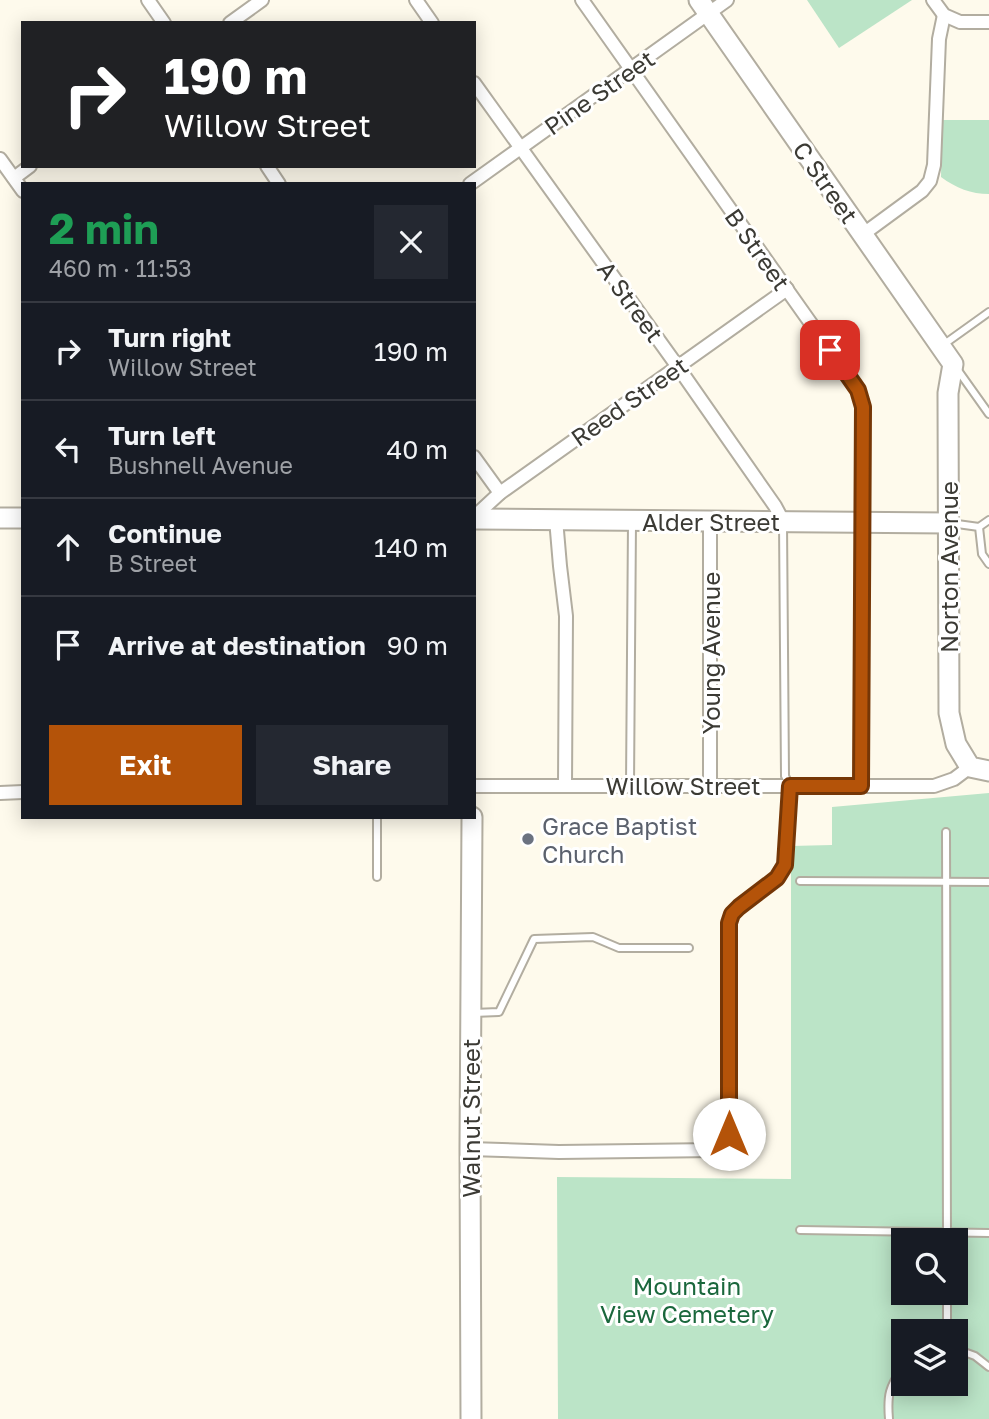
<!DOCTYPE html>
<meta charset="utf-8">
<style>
body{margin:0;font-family:"Golos Text",sans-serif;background:#242831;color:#f1f3f6;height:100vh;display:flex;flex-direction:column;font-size:26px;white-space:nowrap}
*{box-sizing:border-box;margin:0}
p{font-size:23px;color:#9ea1a6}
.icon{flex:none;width:38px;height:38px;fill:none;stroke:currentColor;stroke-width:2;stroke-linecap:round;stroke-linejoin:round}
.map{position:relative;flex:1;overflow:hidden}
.side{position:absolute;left:21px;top:182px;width:455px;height:637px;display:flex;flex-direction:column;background:#171b24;border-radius:0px;box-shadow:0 4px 18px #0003}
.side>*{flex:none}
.top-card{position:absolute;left:21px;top:21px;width:455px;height:147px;border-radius:0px;box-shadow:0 4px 18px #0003;background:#202124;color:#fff;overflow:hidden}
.buttons{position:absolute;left:891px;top:1228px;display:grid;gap:14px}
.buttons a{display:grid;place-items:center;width:77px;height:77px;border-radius:0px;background:#171b24;box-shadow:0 4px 18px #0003;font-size:35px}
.pin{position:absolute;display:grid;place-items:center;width:60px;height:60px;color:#fff;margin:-30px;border-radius:14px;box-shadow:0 4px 10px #0006}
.me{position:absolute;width:77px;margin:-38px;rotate:0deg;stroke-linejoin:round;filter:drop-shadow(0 0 5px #0008)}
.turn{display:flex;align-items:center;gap:24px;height:147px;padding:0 28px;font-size:32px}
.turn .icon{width:91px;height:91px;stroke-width:2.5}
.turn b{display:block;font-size:49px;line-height:60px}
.round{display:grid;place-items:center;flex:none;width:74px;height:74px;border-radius:0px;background:#242831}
.overview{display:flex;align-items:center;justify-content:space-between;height:119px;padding:0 28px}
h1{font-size:42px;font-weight:700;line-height:52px;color:#1e9e55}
.cta{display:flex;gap:14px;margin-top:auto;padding:14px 28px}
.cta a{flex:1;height:80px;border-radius:0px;background:#b45309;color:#fff;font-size:28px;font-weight:700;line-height:80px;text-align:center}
.cta a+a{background:#242831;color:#f1f3f6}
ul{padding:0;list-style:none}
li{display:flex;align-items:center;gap:21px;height:98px;padding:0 28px;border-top:2px solid #363941}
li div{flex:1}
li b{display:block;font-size:26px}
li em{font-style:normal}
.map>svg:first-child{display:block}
.green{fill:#bbe4c7;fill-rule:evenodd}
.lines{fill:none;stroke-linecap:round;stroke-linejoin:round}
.lane-casing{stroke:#b2ada0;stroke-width:10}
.street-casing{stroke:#b2ada0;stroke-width:16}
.secondary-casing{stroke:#b2ada0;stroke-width:23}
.lane{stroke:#fff;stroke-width:6}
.street{stroke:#fff;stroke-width:12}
.secondary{stroke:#fff;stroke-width:19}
.route-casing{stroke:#753606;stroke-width:18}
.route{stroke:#b45309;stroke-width:12}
.worship-dot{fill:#6b7280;stroke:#fff;stroke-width:2.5}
.labels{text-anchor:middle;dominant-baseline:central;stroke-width:6;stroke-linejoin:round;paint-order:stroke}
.street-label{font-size:24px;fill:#3b3a34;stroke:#fff}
.worship-label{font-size:24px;fill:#5b616d;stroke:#fff;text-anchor:start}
.park-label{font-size:24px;fill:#1a673c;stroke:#fff}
</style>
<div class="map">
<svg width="989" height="1419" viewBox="0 0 989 1419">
<rect width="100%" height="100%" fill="#fefaec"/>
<g class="green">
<polygon points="807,0 912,0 839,48"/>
<path d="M942 120H989V194C971 194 956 188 941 177Z"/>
<path d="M989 793V1419H558L557 1177 791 1179V846L832 845V807ZM903 1241H956V1293H903ZM903 1332H956V1384H903Z"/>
</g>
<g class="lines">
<g class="lane-casing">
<g id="lane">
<polyline points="943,345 989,312"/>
<polyline points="957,369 989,414"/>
<polyline points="783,523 785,776 789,784"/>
<polyline points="950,523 979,527 982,554 989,564"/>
<polyline points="979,527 989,520"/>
<polyline points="630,785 632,522"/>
<polyline points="946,832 947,1241"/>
<polyline points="377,877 377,817"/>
<polyline points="800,881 989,882"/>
<polyline points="473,1013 499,1012 534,939 593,937 619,948 689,948"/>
<polyline points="800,1230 989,1233"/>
<polyline points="947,1293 947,1332"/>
<polyline points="956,1349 975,1356 989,1367"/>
<path d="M889 1419C887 1395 889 1387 903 1367"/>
</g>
</g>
<g class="street-casing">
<g id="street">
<polyline points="148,0 164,23"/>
<polyline points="416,0 432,23"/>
<polyline points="582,0 858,390 863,407 861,786"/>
<polyline points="933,0 944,15 960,22 989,22"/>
<polyline points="230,23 262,0"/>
<polyline points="474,83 678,367 775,506 783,521"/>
<polyline points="0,159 23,191"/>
<polyline points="267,166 279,184"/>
<polyline points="14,178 30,166"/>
<polyline points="470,184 727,0"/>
<polyline points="862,235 922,191 930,181 934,165 939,39 944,15"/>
<polyline points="474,457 500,493"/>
<polyline points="474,517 500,493 787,289"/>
<polyline points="556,519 560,566 566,616 565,785"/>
<polyline points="710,521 710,785"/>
<polyline points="474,786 934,786 954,779 970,767"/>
<polyline points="0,793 23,792"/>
<polyline points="470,1149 559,1152 715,1150 725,1145 729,1134 729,923 732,914 739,907 777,878 785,865 790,786"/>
</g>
</g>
<g class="secondary-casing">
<g id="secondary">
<polyline points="699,0 953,364 948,393 949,713 956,744 970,767 989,771"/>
<polyline points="0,518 23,518"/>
<polyline points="474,519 948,523"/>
<polyline points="471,1419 470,1149 472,817"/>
</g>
</g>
<use href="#lane" class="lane"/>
<use href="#street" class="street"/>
<use href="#secondary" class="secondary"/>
</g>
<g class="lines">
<g class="route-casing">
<polyline id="route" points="729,1134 729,923 732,914 739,907 777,878 785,865 790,786 861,786 863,407 858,390 830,350"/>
</g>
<use href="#route" class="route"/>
</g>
<circle class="worship-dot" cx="528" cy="839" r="7"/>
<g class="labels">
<g class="street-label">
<text transform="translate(599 92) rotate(-35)">Pine Street</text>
<text transform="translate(826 182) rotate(55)">C Street</text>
<text transform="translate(758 249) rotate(55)">B Street</text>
<text transform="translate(631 301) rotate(54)">A Street</text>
<text transform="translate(629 401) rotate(-35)">Reed Street</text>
<text x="711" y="521">Alder Street</text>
<text transform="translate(948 567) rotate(-90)">Norton Avenue</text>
<text transform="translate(710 653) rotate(-90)">Young Avenue</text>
<text x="683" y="785">Willow Street</text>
<text transform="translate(470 1118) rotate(-90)">Walnut Street</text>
</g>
<g class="worship-label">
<text x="542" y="825">Grace Baptist<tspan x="542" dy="28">Church</tspan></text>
</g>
<g class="park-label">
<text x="687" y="1285">Mountain<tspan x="687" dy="28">View Cemetery</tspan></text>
</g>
</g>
</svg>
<div class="buttons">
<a><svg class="icon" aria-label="search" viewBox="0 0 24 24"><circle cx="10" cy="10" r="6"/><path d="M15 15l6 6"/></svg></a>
<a><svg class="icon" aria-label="layers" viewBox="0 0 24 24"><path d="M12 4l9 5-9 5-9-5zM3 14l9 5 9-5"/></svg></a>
</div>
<div class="pin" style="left:830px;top:350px;background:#d93025"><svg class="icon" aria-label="arrive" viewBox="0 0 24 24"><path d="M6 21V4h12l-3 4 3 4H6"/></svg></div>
<svg class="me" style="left:729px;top:1134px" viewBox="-20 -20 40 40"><circle r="19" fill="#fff"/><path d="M0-13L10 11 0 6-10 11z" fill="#b45309"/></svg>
<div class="top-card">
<div class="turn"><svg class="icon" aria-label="right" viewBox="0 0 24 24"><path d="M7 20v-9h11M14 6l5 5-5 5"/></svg><div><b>190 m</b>Willow Street</div></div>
</div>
<section class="side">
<div class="overview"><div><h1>2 min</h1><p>460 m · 11:53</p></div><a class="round"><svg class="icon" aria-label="close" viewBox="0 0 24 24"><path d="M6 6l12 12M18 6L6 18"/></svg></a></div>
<ul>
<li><svg class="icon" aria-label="right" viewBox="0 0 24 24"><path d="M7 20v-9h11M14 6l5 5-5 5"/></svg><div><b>Turn right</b><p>Willow Street</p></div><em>190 m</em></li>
<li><svg class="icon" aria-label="left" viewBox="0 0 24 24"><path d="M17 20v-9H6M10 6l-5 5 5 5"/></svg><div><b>Turn left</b><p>Bushnell Avenue</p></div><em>40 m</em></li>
<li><svg class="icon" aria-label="ahead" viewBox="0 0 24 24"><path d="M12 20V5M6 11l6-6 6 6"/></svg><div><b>Continue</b><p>B Street</p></div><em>140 m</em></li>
<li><svg class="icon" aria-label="arrive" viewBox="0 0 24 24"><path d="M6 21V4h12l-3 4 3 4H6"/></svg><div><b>Arrive at destination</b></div><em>90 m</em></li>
</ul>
<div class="cta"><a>Exit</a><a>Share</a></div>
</section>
</div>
